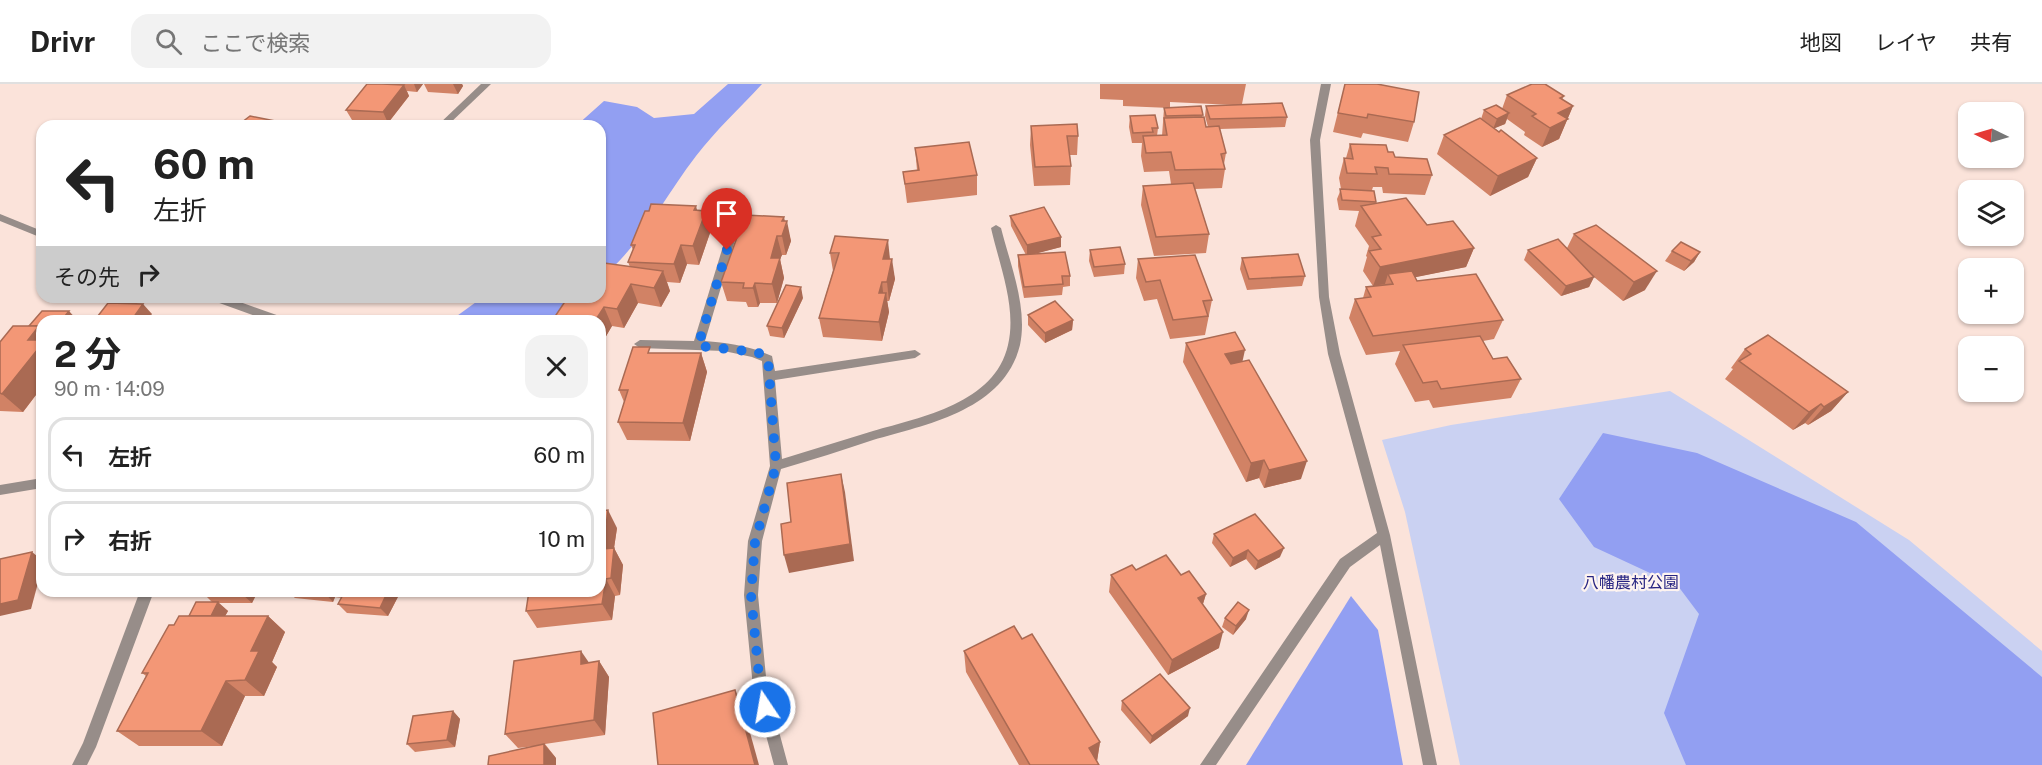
<!DOCTYPE html>
<html lang="ja">
<meta charset="utf-8">
<style>
body{margin:0;font-family:"Public Sans","Noto Sans JP",sans-serif;background:#f2f2f2;color:#222;height:100vh;display:flex;flex-direction:column;font-size:22px;white-space:nowrap}
*{box-sizing:border-box;margin:0}
p{font-size:20px;color:#767676}
.icon{flex:none;width:33px;height:33px;fill:none;stroke:currentColor;stroke-width:2;stroke-linecap:round;stroke-linejoin:round}
.map{position:relative;flex:1;overflow:hidden}
.drawer{position:absolute;left:36px;top:231px;width:570px;height:282px;display:flex;flex-direction:column;background:#fff;border-radius:18px;box-shadow:0 2px 4px #0004}
.drawer>*{flex:none}
.banner{position:absolute;left:36px;top:36px;width:570px;height:183px;border-radius:18px;box-shadow:0 2px 4px #0004;background:#fff;color:#222;overflow:hidden}
.needle{width:39px;rotate:275deg}
.tools{position:absolute;left:1958px;top:18px;display:grid;gap:12px}
.tools a{display:grid;place-items:center;width:66px;height:66px;border-radius:12px;background:#fff;box-shadow:0 2px 4px #0004;font-size:30px}
.pin{position:absolute;display:grid;place-items:center;width:51px;height:51px;color:#fff;margin:-62px -26px;border-radius:50% 50% 50% 0;rotate:-45deg;box-shadow:0 0 6px #0007}
.pin .icon{rotate:45deg}
.me{position:absolute;width:66px;margin:-33px;rotate:348deg;stroke-linejoin:round;filter:drop-shadow(0 0 4px #0008)}
.turn{display:flex;align-items:center;gap:21px;height:126px;padding:0 18px;font-size:27px}
.turn .icon{width:78px;height:78px;stroke-width:2.5}
.turn b{display:block;font-size:42px;line-height:51px}
.then{display:flex;align-items:center;height:57px;padding:0 18px;background:#0003;gap:12px;font-size:22px}
.round{display:grid;place-items:center;flex:none;width:63px;height:63px;border-radius:18px;background:#f2f2f2}
.summary{display:flex;align-items:center;justify-content:space-between;height:102px;padding:0 18px}
h1{font-size:36px;font-weight:700;line-height:45px}
ul{padding:0;list-style:none}
li{display:flex;align-items:center;gap:18px;height:75px;margin:0 12px 9px;padding:0 6px;border:3px solid #e0e0e0;border-radius:18px}
li div{flex:1}
li b{display:block;font-size:22px}
li em{font-style:normal}
header{display:flex;align-items:center;gap:36px;box-sizing:border-box;height:84px;padding:0 30px;background:#fff;border-bottom:2px solid #e0e0e0}
header strong{font-size:28px}
nav{display:flex;gap:33px;margin-inline-start:auto;font-size:21px}
.search{width:420px;height:54px;background:#f2f2f2;display:flex;align-items:center;gap:15px;box-sizing:border-box;padding:0 21px;border-radius:18px;color:#767676;font-size:22px}
.map>svg:first-child{display:block}
.green{fill:#cad1f2}
.forest{fill:#929ff2}
.lines{fill:none;stroke-linecap:round;stroke-linejoin:round}
.minor{fill:#978d89;fill-rule:evenodd}
.wall{fill:#d18265}
.shaded-wall{fill:#aa6a53}
.building{fill:#f39776;stroke:#aa6a53;stroke-width:1.5}
.route{stroke:#1a73e8;stroke-width:10;stroke-dasharray:0 18}
.labels{text-anchor:middle;dominant-baseline:central;stroke-width:4.5;stroke-linejoin:round;paint-order:stroke}
.park-label{font-size:16px;fill:#282582;stroke:#fef4f0}
</style>
<header>
<strong>Drivr</strong>
<div class="search"><svg class="icon" aria-label="search" viewBox="0 0 24 24"><circle cx="10" cy="10" r="6"/><path d="M15 15l6 6"/></svg>ここで検索</div>
<nav><a>地図</a><a>レイヤ</a><a>共有</a></nav>
</header>
<div class="map">
<svg width="2042" height="681" viewBox="0 0 2042 681">
<rect width="100%" height="100%" fill="#fbe3da"/>
<polygon class="green" points="1670,307 1909,456 2042,567 2042,681 1460,681 1405,428 1382,356 1451,341"/>
<g class="forest">
<path d="M728 0H762C740 24 716 46 696 72 663 115 643 159 600 195V42H576L604 17 637 23 654 34 694 30Z"/>
<polygon points="483,213 579,213 550,237 450,237"/>
<polygon points="1603,349 1697,369 1856,438 2042,593 2042,681 1686,681 1664,629 1699,530 1678,502 1594,463 1559,415"/>
<polygon points="1351,512 1378,546 1403,681 1246,681"/>
</g>
<g class="lines">
<g class="minor">
<polygon points="481,0 491,0 447,42 437,42"/>
<polygon points="1321,0 1331,0 1320,56 1329,213 1340,270 1390,451 1437,681 1423,681 1380,461 1350,483 1216,681 1200,681 1340,475 1377,449 1328,270 1319,213 1310,56"/>
<polygon points="271,36 295,39 300,42 262,42"/>
<polygon points="0,130 42,147 42,154 0,137"/>
<path d="M996 141 1001 144C1010 180 1028 223 1020 261 1004 326 928 340 873 356 843 366 812 376 781 385L762 457 758 511 767 603 788 681H774L753 603 744 511 748 457 770 382 762 277 752 273 724 267 640 264 634 260 640 256 694 257 728 146 733 143 738 146 705 257C729 259 750 262 772 272L775 287 915 266 921 270 915 274 775 296 782 375C812 366 843 356 873 347 922 333 995 319 1008 261 1017 223 999 180 991 144Z"/>
<polygon points="210,213 226,213 285,234 287,237 269,237 211,216"/>
<polygon points="42,394 42,404 0,411 0,401"/>
<polygon points="140,507 154,507 96,663 87,681 72,681 83,659"/>
</g>
</g>
<g class="wall">
<polygon points="367,0 423,0 417,8 407,7 409,12 388,39 352,36 346,26"/>
<polygon points="424,0 462,0 463,2 458,10 428,8"/>
<polygon points="1100,0 1246,0 1242,20 1287,33 1285,43 1220,45 1226,69 1224,80 1225,85 1222,104 1195,105 1209,150 1206,169 1154,172 1141,121 1143,102 1171,100 1169,87 1144,88 1141,72 1142,59 1132,59 1129,43 1130,32 1158,44 1157,52 1162,52 1164,24 1203,31 1202,33 1206,43 1208,43 1205,32 1206,22 1234,21 1170,18 1170,24 1123,22 1123,16 1100,15"/>
<polygon points="1345,0 1414,38 1408,58 1363,49 1361,54 1333,48"/>
<polygon points="1507,11 1564,12 1562,16 1573,22 1559,55 1542,63 1524,51 1525,48 1507,35 1505,40 1494,44 1537,74 1528,93 1490,112 1437,70 1444,51 1481,35 1484,26 1502,25"/>
<polygon points="1031,42 1078,52 1077,71 1070,71 1071,82 1070,101 1034,102 1030,61"/>
<polygon points="1350,60 1388,68 1395,73 1432,91 1425,111 1383,109 1382,103 1373,103 1372,106 1376,118 1376,119 1427,141 1474,164 1466,183 1415,193 1417,197 1503,236 1494,255 1483,257 1493,275 1521,295 1511,314 1433,324 1429,316 1415,318 1395,280 1400,267 1366,271 1349,234 1355,215 1363,214 1366,203 1373,202 1363,187 1367,173 1366,172 1369,162 1355,142 1359,127 1339,126 1337,115 1341,105 1339,94 1344,74 1346,74"/>
<polygon points="915,64 977,91 977,111 907,119 903,88 917,86"/>
<polygon points="697,127 711,146 699,181 687,180 680,199 667,198 670,207 661,223 638,219 624,244 612,242 602,259 600,259 600,237 555,237 554,234 600,213 630,183 628,178 633,166 631,161"/>
<polygon points="1010,132 1061,153 1061,163 1033,170 1070,192 1070,202 1063,203 1062,211 1024,214 1018,182 1018,171 1026,171 1011,142"/>
<polygon points="785,137 791,157 786,171 782,171 780,175 784,194 777,219 760,219 758,223 748,223 746,218 727,217 721,198"/>
<polygon points="1574,150 1645,206 1623,217 1594,193 1589,203 1561,212 1524,176 1528,166 1567,164"/>
<polygon points="1090,166 1125,180 1124,190 1094,193 1089,177"/>
<polygon points="1672,167 1700,168 1694,178 1684,187 1665,177"/>
<polygon points="830,169 890,175 895,195 889,217 887,217 889,228 882,257 823,253 819,234 833,187"/>
<polygon points="1242,174 1305,192 1302,202 1247,206 1240,185"/>
<polygon points="1138,175 1212,216 1205,251 1170,255 1157,215 1144,217 1136,194"/>
<polygon points="803,214 784,254 770,252 767,242"/>
<polygon points="1028,231 1073,236 1072,246 1045,259 1028,241"/>
<polygon points="42,237 42,303 23,328 0,327 0,258 29,242"/>
<polygon points="1186,259 1242,277 1301,395 1264,404 1259,394 1246,398 1183,278"/>
<polygon points="1745,265 1848,308 1831,327 1808,341 1805,339 1793,346 1725,295 1733,285 1731,284"/>
<polygon points="653,269 701,269 707,288 690,357 627,356 618,338 624,318 619,306"/>
<polygon points="617,444 614,464 623,481 620,511 615,512 612,536 537,544 526,527"/>
<polygon points="1214,450 1280,473 1255,486 1246,475 1230,483 1212,459"/>
<polygon points="1136,486 1181,491 1206,510 1203,520 1219,564 1168,591 1109,508 1111,491"/>
<polygon points="204,507 258,507 252,519 218,519 228,527 225,532 268,532 285,548 272,578 277,583 264,612 245,612 222,662 139,662 117,647 146,592 142,589 174,541 212,518 203,509"/>
<polygon points="287,507 401,507 388,532 347,529 338,520 342,514 335,513 333,518 295,514"/>
<polygon points="1225,534 1246,535 1233,551 1222,543"/>
<polygon points="1022,555 1100,658 1097,677 1099,681 1019,681 966,588 964,567"/>
<polygon points="599,577 609,593 605,651 545,660 556,674 535,662 518,664 505,650 589,579"/>
<polygon points="1122,617 1188,632 1150,660 1121,626"/>
<polygon points="453,627 460,635 455,663 415,668 407,660"/>
</g>
<g class="shaded-wall">
<polygon points="414,0 423,0 417,8"/>
<polygon points="453,0 462,0 463,2 458,10"/>
<polygon points="404,1 409,12 388,39 383,28"/>
<polygon points="1573,22 1559,55 1542,63 1550,44 1558,29"/>
<polygon points="1509,29 1505,40 1493,45 1497,35"/>
<polygon points="275,37 278,42 269,42"/>
<polygon points="1537,74 1528,93 1490,112 1498,92"/>
<polygon points="696,122 701,141 706,127 711,146 699,181 693,162 694,126"/>
<polygon points="784,133 786,142 787,137 791,157 786,171 782,152 782,137"/>
<polygon points="777,152 782,171 780,175 784,194 777,219 772,200 771,174"/>
<polygon points="1061,153 1061,163 1027,172 1027,161"/>
<polygon points="888,156 890,175 883,175"/>
<polygon points="681,161 687,180 680,199 674,180"/>
<polygon points="1474,164 1466,183 1392,198 1388,190 1385,200 1373,202 1380,183"/>
<polygon points="1700,168 1694,178 1684,187 1691,177"/>
<polygon points="892,175 895,195 889,217 887,198"/>
<polygon points="663,187 670,207 661,223 654,204"/>
<polygon points="1657,187 1645,206 1623,217 1634,198"/>
<polygon points="1594,193 1589,203 1561,212 1566,202"/>
<polygon points="882,198 884,218 886,209 889,228 882,257 879,238 879,209"/>
<polygon points="755,199 760,219 758,223 753,204"/>
<polygon points="631,200 638,219 624,244 617,225"/>
<polygon points="801,203 803,214 784,254 782,244"/>
<polygon points="143,220 152,230 147,237 131,237"/>
<polygon points="604,223 612,242 602,259 600,255 600,237 595,237"/>
<polygon points="69,227 78,237 61,237"/>
<polygon points="1073,236 1072,246 1045,259 1045,249"/>
<polygon points="39,242 42,245 42,303 23,328 2,310 28,256"/>
<polygon points="1245,266 1241,284 1221,289 1225,270"/>
<polygon points="701,269 707,288 690,357 683,339"/>
<polygon points="600,289 604,298 600,307"/>
<polygon points="1848,308 1831,327 1808,341 1824,323"/>
<polygon points="600,311 604,319 600,329"/>
<polygon points="1821,320 1805,339 1793,346 1809,328"/>
<polygon points="1264,376 1259,394 1246,398 1251,379"/>
<polygon points="1307,377 1301,395 1264,404 1269,386"/>
<polygon points="841,390 845,408 854,477 789,489 784,471"/>
<polygon points="608,426 617,444 614,464 623,481 620,511 611,494 603,465"/>
<polygon points="1284,464 1280,473 1255,486 1258,477"/>
<polygon points="1248,466 1246,475 1230,483 1233,474"/>
<polygon points="32,468 42,476 42,484 31,525 0,532 0,520"/>
<polygon points="606,495 615,512 612,536 602,520"/>
<polygon points="243,507 258,507 252,519 242,510"/>
<polygon points="325,507 329,507 335,513 333,518 324,508"/>
<polygon points="388,507 401,507 388,532 380,524"/>
<polygon points="1206,510 1201,526 1198,514"/>
<polygon points="218,518 228,527 220,541 210,532"/>
<polygon points="1249,526 1246,535 1233,551 1236,542"/>
<polygon points="268,532 285,548 272,578 277,583 264,612 245,596 251,567"/>
<polygon points="1223,548 1219,564 1168,591 1172,576"/>
<polygon points="581,567 592,583 581,580"/>
<polygon points="599,577 609,593 605,651 594,636"/>
<polygon points="226,597 245,612 222,662 201,647"/>
<polygon points="735,606 744,627 759,681 755,681"/>
<polygon points="1190,624 1188,632 1150,660 1152,652"/>
<polygon points="453,627 460,635 455,663 447,656"/>
<polygon points="1100,658 1097,677 1089,664"/>
<polygon points="544,660 556,674 556,681 544,681"/>
</g>
<g class="building">
<polygon points="367,0 382,0 404,1 383,28 346,26"/>
<polygon points="1345,0 1377,0 1419,8 1414,38 1368,30 1367,34 1338,29"/>
<polygon points="1532,0 1545,0 1564,12 1560,14 1573,22 1558,29 1568,35 1550,44 1532,32 1536,30 1507,11"/>
<polygon points="1282,19 1287,33 1210,35 1206,22"/>
<polygon points="1496,21 1509,29 1497,35 1484,26"/>
<polygon points="1201,22 1203,31 1166,32 1164,24"/>
<polygon points="1155,31 1158,44 1152,44 1153,48 1133,49 1130,32"/>
<polygon points="250,32 275,37 269,42 237,42"/>
<polygon points="1204,33 1206,43 1219,42 1226,69 1221,70 1225,85 1175,86 1171,68 1146,69 1143,52 1167,51 1164,34"/>
<polygon points="1480,34 1499,48 1501,46 1537,74 1498,92 1444,51"/>
<polygon points="1077,40 1078,52 1067,52 1071,82 1035,83 1031,42"/>
<polygon points="969,58 977,91 905,100 903,88 919,86 915,64"/>
<polygon points="1350,60 1386,61 1388,68 1393,68 1395,73 1427,75 1432,91 1389,90 1388,84 1375,83 1377,90 1347,89 1344,74 1353,75"/>
<polygon points="1193,99 1209,150 1156,153 1143,102"/>
<polygon points="1340,105 1374,107 1376,118 1342,116"/>
<polygon points="1406,114 1427,141 1453,137 1474,164 1380,183 1369,167 1381,165 1372,153 1381,151 1361,122"/>
<polygon points="651,120 696,122 694,126 706,127 693,162 681,161 674,180 628,178 635,161 631,161 645,127 649,127"/>
<polygon points="1044,123 1061,153 1027,161 1010,132"/>
<polygon points="745,131 784,133 782,137 787,137 782,152 777,152 771,174 780,174 772,200 755,199 753,204 743,204 744,199 721,198"/>
<polygon points="1596,141 1657,187 1634,198 1574,150"/>
<polygon points="835,152 888,156 883,175 892,175 887,198 882,198 879,209 886,209 879,238 819,234 839,169 830,169"/>
<polygon points="1558,155 1594,193 1566,202 1528,166"/>
<polygon points="1681,158 1700,168 1691,177 1672,167"/>
<polygon points="1120,163 1125,180 1094,183 1090,166"/>
<polygon points="1065,168 1070,192 1062,192 1063,200 1024,203 1018,171"/>
<polygon points="1298,170 1305,192 1249,195 1242,174"/>
<polygon points="1195,171 1212,216 1203,217 1208,232 1173,236 1160,196 1146,198 1138,175"/>
<polygon points="604,179 663,187 654,204 631,200 617,225 604,223 595,237 574,237 554,234 568,213 600,213 600,186"/>
<polygon points="1412,187 1417,197 1476,190 1503,236 1373,252 1355,215 1371,213 1366,203 1393,200 1388,190"/>
<polygon points="786,201 801,203 782,244 767,242"/>
<polygon points="1055,217 1073,236 1045,249 1028,231"/>
<polygon points="108,219 143,220 131,237 94,237"/>
<polygon points="42,227 69,227 61,237 42,237 42,245 39,242 29,242"/>
<polygon points="13,242 39,242 28,256 42,256 42,260 2,310 0,309 0,258"/>
<polygon points="1235,248 1245,266 1225,270 1231,280 1249,276 1307,377 1269,386 1264,376 1251,379 1186,259"/>
<polygon points="1768,251 1848,308 1824,323 1821,320 1809,328 1739,277 1751,270 1745,265"/>
<polygon points="1480,252 1493,275 1507,273 1521,295 1441,305 1437,297 1423,299 1403,261"/>
<polygon points="633,263 650,263 648,269 701,269 683,339 618,338 628,306 619,306"/>
<polygon points="841,390 850,460 784,471 781,440 791,438 787,399"/>
<polygon points="608,426 603,465 614,464 611,494 606,495 602,520 526,527 529,507 600,507 600,427"/>
<polygon points="1255,430 1284,464 1258,477 1248,466 1233,474 1214,450"/>
<polygon points="32,468 18,516 0,520 0,475"/>
<polygon points="1166,471 1181,491 1189,487 1206,510 1198,514 1223,548 1172,576 1111,491 1132,481 1136,486"/>
<polygon points="204,507 243,507 242,510 203,509"/>
<polygon points="306,507 325,507 324,508"/>
<polygon points="345,507 388,507 380,524 338,520"/>
<polygon points="196,518 218,518 211,532 189,532"/>
<polygon points="1238,518 1249,526 1236,542 1225,534"/>
<polygon points="179,532 268,532 251,567 259,567 245,596 226,597 201,647 117,647 148,589 142,589 169,541 174,541"/>
<polygon points="1014,542 1022,555 1032,550 1100,658 1089,664 1099,681 1030,681 964,567"/>
<polygon points="581,567 581,580 599,577 594,636 505,650 514,577"/>
<polygon points="1160,590 1190,624 1152,652 1122,617"/>
<polygon points="735,606 755,681 658,681 653,629"/>
<polygon points="453,627 447,656 407,660 413,632"/>
<polygon points="544,660 544,681 488,681 489,672"/>
</g>
<g class="lines">
<polyline class="route" points="727,166 698,262 757,268 768,275 776,382 755,458 751,511 760,603 765,623"/>
</g>
<g class="labels">
<g class="park-label">
<text x="1631" y="498">八幡農村公園</text>
</g>
</g>
</svg>
<div class="tools">
<a><svg class="needle" viewBox="-14 -14 28 28"><path d="M0-13l5 13h-10z" fill="#e53935"/><path d="M0 13l5-13h-10z" fill="#767676"/></svg></a>
<a><svg class="icon" aria-label="layers" viewBox="0 0 24 24"><path d="M12 4l9 5-9 5-9-5zM3 14l9 5 9-5"/></svg></a>
<a>+</a>
<a>−</a>
</div>
<div class="pin" style="left:727px;top:166px;background:#d93025"><svg class="icon" aria-label="arrive" viewBox="0 0 24 24"><path d="M6 21V4h12l-3 4 3 4H6"/></svg></div>
<svg class="me" style="left:765px;top:623px" viewBox="-20 -20 40 40"><circle r="17" fill="#1a73e8" stroke="#fff" stroke-width="3"/><path d="M0-11L8 9 0 5-8 9z" fill="#fff"/></svg>
<div class="banner">
<div class="turn"><svg class="icon" aria-label="left" viewBox="0 0 24 24"><path d="M17 20v-9H6M10 6l-5 5 5 5"/></svg><div><b>60 m</b>左折</div></div>
<div class="then">その先<svg class="icon" aria-label="right" viewBox="0 0 24 24"><path d="M7 20v-9h11M14 6l5 5-5 5"/></svg></div>
</div>
<section class="drawer">
<div class="summary"><div><h1>2 分</h1><p>90 m · 14:09</p></div><a class="round"><svg class="icon" aria-label="close" viewBox="0 0 24 24"><path d="M6 6l12 12M18 6L6 18"/></svg></a></div>
<ul>
<li><svg class="icon" aria-label="left" viewBox="0 0 24 24"><path d="M17 20v-9H6M10 6l-5 5 5 5"/></svg><div><b>左折</b></div><em>60 m</em></li>
<li><svg class="icon" aria-label="right" viewBox="0 0 24 24"><path d="M7 20v-9h11M14 6l5 5-5 5"/></svg><div><b>右折</b></div><em>10 m</em></li>
</ul>
</section>
</div>
